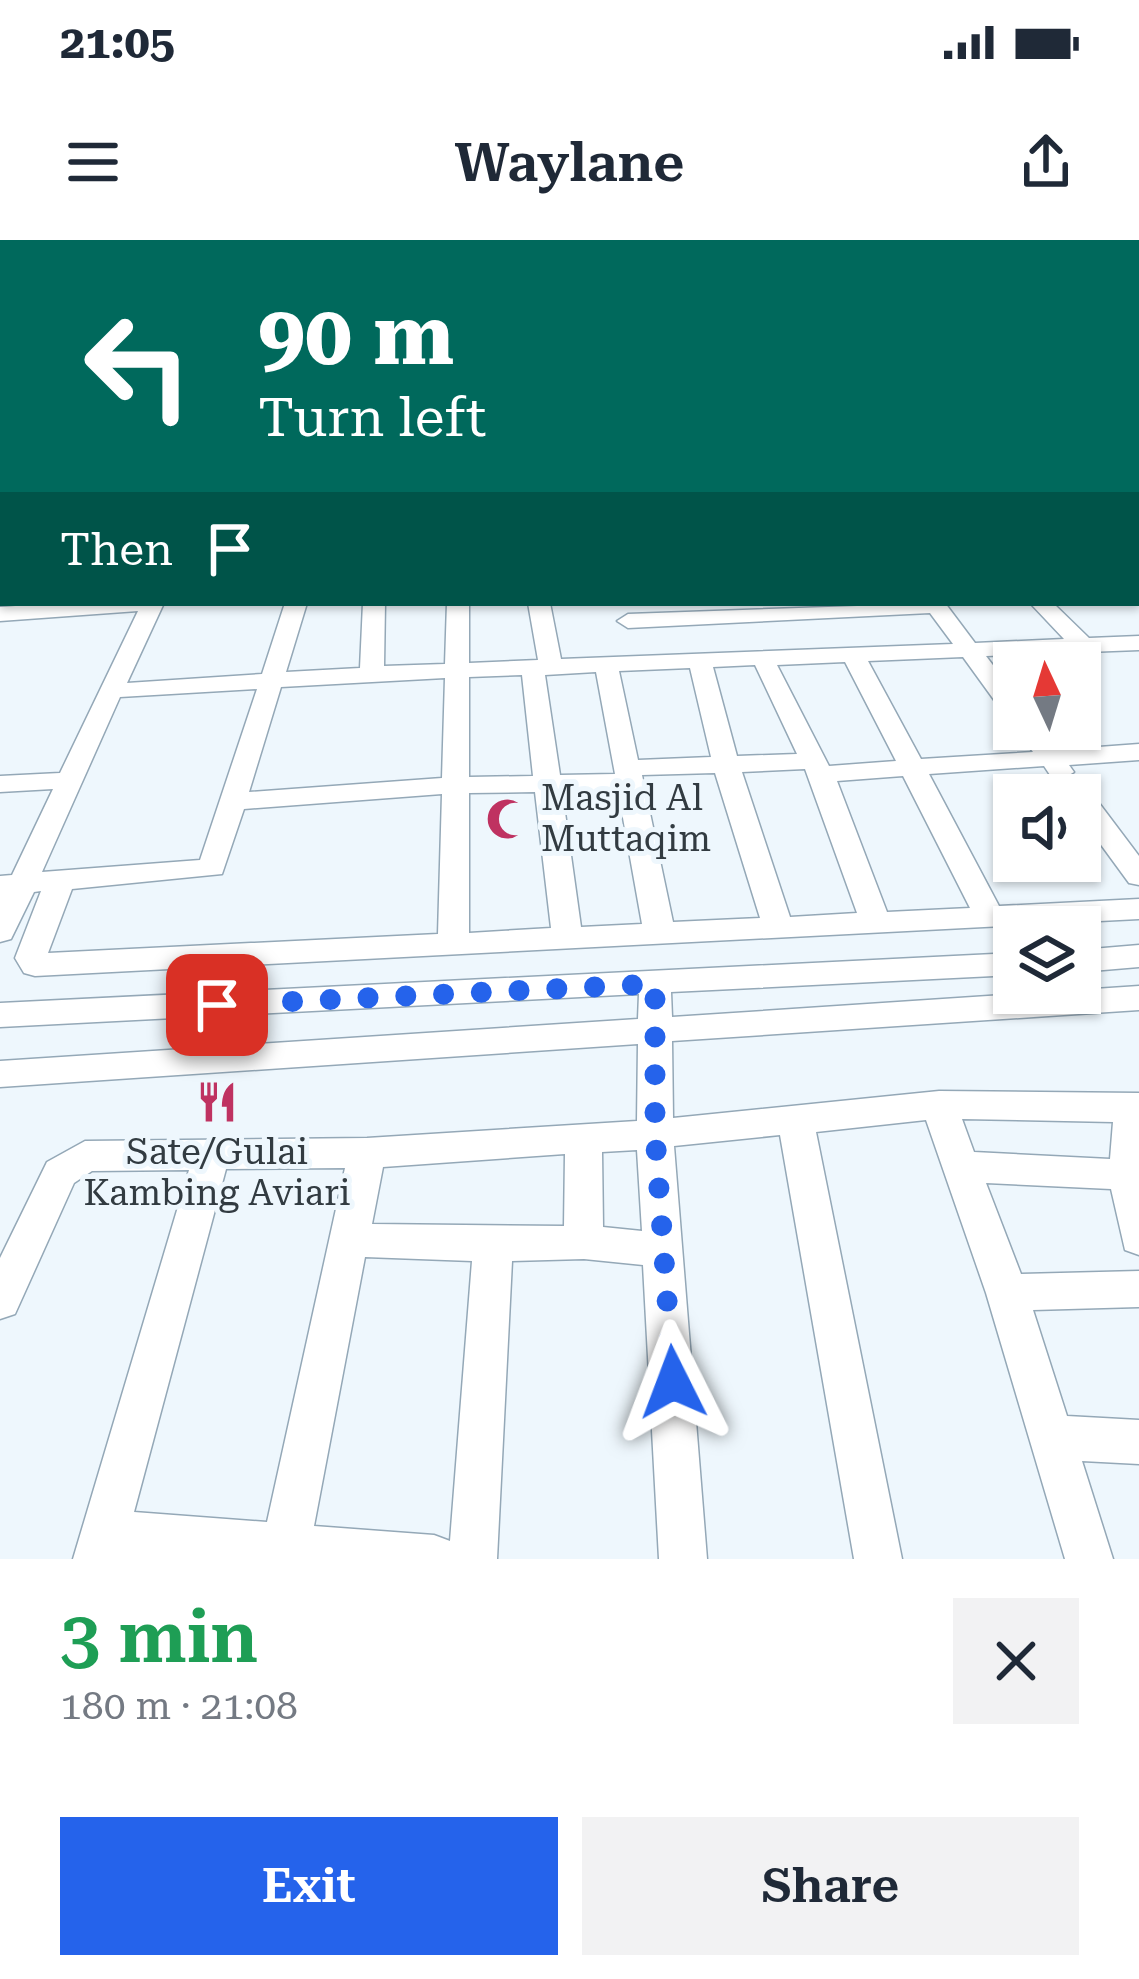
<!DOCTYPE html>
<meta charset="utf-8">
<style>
body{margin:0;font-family:"Roboto Serif",serif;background:#f2f2f3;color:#1f2937;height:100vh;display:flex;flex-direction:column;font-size:45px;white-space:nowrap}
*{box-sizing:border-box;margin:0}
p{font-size:39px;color:#747a83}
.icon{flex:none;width:66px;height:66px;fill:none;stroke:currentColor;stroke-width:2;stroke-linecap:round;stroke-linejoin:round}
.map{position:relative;height:1319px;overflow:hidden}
.details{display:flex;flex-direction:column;background:#fff;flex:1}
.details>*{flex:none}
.hud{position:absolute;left:0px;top:0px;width:1140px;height:366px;box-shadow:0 3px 9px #0004;background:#00695c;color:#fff;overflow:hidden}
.needle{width:78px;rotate:356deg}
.buttons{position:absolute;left:993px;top:402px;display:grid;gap:24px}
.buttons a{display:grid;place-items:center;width:108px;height:108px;border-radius:0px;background:#fff;box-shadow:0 3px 9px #0004;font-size:60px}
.pin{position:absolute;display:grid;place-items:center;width:102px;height:102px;color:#fff;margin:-51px;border-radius:24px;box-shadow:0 6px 18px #0006}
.me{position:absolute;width:132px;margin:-66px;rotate:357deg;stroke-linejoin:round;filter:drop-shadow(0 0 9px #0008)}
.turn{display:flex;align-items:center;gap:42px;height:252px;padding:0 60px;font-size:54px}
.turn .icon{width:156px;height:156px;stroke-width:2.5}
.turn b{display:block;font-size:84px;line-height:102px}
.then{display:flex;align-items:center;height:114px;padding:0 60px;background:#0003;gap:24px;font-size:45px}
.round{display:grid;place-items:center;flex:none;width:126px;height:126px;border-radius:0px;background:#f2f2f3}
.head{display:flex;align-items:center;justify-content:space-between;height:204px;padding:0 60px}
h1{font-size:72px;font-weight:600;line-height:90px;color:#1e9e55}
.cta{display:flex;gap:24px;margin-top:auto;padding:24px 60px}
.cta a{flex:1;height:138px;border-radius:0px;background:#2563eb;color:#fff;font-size:48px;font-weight:600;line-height:138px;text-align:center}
.cta a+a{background:#f2f2f3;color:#1f2937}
.status{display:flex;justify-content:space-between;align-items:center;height:84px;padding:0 60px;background:#fff;direction:ltr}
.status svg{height:33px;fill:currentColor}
header{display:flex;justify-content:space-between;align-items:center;height:156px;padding:0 60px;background:#fff;font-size:54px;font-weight:600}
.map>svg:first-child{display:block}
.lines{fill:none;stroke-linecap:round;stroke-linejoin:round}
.river{fill:#f6ced6;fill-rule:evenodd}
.street-casing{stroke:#94a8b7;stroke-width:3}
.street{fill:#fff;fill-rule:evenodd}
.wall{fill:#94a6b4}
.shaded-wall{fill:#788792}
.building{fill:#acc1d1;stroke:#788792;stroke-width:3}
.route{stroke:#2563eb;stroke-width:21;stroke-dasharray:0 37.8}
.labels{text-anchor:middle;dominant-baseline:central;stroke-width:10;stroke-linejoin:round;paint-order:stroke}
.poi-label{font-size:36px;fill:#323b41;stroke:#eef7fd;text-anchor:start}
</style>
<div class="status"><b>21:05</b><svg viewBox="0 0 49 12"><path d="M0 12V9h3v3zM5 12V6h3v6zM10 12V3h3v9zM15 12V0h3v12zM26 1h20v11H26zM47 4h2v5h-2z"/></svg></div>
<header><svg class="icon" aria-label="menu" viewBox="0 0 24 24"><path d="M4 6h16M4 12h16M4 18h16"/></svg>Waylane<svg class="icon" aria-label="share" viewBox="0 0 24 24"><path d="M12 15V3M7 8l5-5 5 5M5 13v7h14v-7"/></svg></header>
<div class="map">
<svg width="1139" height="1319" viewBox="0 0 1139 1319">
<rect width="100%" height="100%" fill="#eef7fd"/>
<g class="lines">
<rect class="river" x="1137" y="231" width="2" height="18"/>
<g class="street-casing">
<g id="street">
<polygon points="897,0 909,0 911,3 899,3"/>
<rect x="1137" y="3" width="2" height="6"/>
<polygon points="1139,23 1139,31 1137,32 1137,24"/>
<polygon points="3,28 3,36 0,37 0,29"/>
<rect x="1137" y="64" width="2" height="8"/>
<polygon points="0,76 3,77 3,85 0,84"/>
<polygon points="1137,96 1139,96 1137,105"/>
<rect x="0" y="115" width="3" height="9"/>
<polygon points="1137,131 1139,132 1139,142 1137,141"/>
<polygon points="3,153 3,163 0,164 0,154"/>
<polygon points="1137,183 1139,184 1139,195 1137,195"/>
<polygon points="3,185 3,195 0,196 0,186"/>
<rect x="1137" y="213" width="2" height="10"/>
<polygon points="0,227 3,227 0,238"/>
<rect x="1137" y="249" width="2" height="12"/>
<rect x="1137" y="307" width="2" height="12"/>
<polygon points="3,324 3,336 0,337 0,325"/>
<rect x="1137" y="348" width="2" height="14"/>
<path d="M62 363H164L127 443 262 434 285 363H307L286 432 360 428 363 363H385L384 426 445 424 447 363H469V423L538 420 528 363H550L561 419 953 404 930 373 628 388 617 381 628 374 945 363 975 403 1064 399 1030 363H1053L1089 398 1139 396V410L986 416 1014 453V477L1005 475 963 417 868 421 921 519 1033 512 1016 489H1042L1058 510 1139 504V520L1069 525 1074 532 1061 540 1052 538 1044 526 929 534 999 666 1139 659V679L35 736 24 733 15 718 41 651 34 652 11 699 0 702V636L12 635 53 549 0 552V536L60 533 138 371 0 381V367ZM845 422 896 521 829 526 777 425ZM755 425 797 514 737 516 713 427ZM690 428 711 517 638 520 619 431ZM596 432 615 534 560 535 545 435ZM522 435 533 536 469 537V437ZM445 438 442 538 249 552 281 447ZM257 449 200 620 42 632 120 457ZM805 529 857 673 790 677 742 532ZM715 533 760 678 673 682 642 535ZM903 536 970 668 887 672 837 541ZM618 550 642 684 581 687 562 551ZM535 552 551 688 469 693V553ZM442 554 438 694 48 713 72 649 222 634 244 569Z"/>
<polygon points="1080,549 1090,551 1139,616 1139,645 1129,643 1080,576 1080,555 1068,555"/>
<polygon points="1139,705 1139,727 1080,732 1080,710"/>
<path d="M1014 713V735L671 752 672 777 1139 746V770L672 801 673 878 939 851 1139 853V1015L1125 1010 1111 949 986 943 1021 1034 1139 1031V1067L1033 1070 1067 1176 1139 1180V1224L1082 1221 1113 1319H1065L986 1053 926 880 816 892 902 1319H854L780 895 674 906 707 1319H659L643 1025 584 1019 512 1021 497 1319H73L189 930 92 931 74 943 15 1074 0 1079V1018L47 922 85 901 367 898 637 881 638 804 0 847V821L638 779 639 754 0 787V763ZM962 879 1113 882 1110 919 974 912ZM637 910 642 991 603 987 602 912ZM565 914 564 986 372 984 383 927ZM345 928 267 1282 134 1272 226 929ZM365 1017 472 1021 450 1301 434 1295 314 1286Z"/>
</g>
</g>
<use href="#street" class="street"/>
</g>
<polygon class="wall" points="612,0 770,0 759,3 625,3"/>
<polygon class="shaded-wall" points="719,0 770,0 759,3 709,3"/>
<polygon class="building" points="677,0 719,0 709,3 690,3"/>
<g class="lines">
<polyline class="route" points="217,765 655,744 655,894 673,1142"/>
</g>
<defs>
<g id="mosque-bare" transform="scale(3.24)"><path d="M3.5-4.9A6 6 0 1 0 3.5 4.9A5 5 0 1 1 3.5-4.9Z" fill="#bf3261" stroke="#eef7fd" stroke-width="2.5" paint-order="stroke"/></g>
<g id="restaurant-bare" transform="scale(3.24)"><path d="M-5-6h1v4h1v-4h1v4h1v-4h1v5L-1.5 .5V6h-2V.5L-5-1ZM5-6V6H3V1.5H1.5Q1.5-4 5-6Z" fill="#bf3261" stroke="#eef7fd" stroke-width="2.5" paint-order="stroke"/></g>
</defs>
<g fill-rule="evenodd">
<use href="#mosque-bare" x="507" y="579"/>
<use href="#restaurant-bare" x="217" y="862"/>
</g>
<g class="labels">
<g class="poi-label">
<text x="541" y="558">Masjid Al<tspan x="541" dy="41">Muttaqim</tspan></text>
<text x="217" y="912" text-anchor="middle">Sate/Gulai<tspan x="217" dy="41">Kambing Aviari</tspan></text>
</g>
</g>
</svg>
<div class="buttons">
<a><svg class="needle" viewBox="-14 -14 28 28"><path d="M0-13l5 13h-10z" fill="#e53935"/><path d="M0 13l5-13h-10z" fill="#747a83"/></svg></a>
<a><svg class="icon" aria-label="sound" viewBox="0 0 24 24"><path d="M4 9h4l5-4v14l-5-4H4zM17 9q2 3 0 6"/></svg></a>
<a><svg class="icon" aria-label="layers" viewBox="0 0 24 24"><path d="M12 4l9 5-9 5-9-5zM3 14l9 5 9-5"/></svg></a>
</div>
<div class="pin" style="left:217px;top:765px;background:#d93025"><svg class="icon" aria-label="arrive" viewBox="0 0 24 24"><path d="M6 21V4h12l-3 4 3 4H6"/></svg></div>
<svg class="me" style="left:673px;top:1142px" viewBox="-20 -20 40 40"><path d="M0-17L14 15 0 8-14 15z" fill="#2563eb" stroke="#fff" stroke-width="4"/></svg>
<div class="hud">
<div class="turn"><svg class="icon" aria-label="left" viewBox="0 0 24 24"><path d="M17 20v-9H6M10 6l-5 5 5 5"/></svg><div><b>90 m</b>Turn left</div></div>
<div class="then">Then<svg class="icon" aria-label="arrive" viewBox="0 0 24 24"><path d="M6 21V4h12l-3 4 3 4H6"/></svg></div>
</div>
</div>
<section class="details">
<div class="head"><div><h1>3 min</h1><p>180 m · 21:08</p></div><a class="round"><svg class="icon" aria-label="close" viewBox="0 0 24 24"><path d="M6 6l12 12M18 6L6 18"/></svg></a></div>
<div class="cta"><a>Exit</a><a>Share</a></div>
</section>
